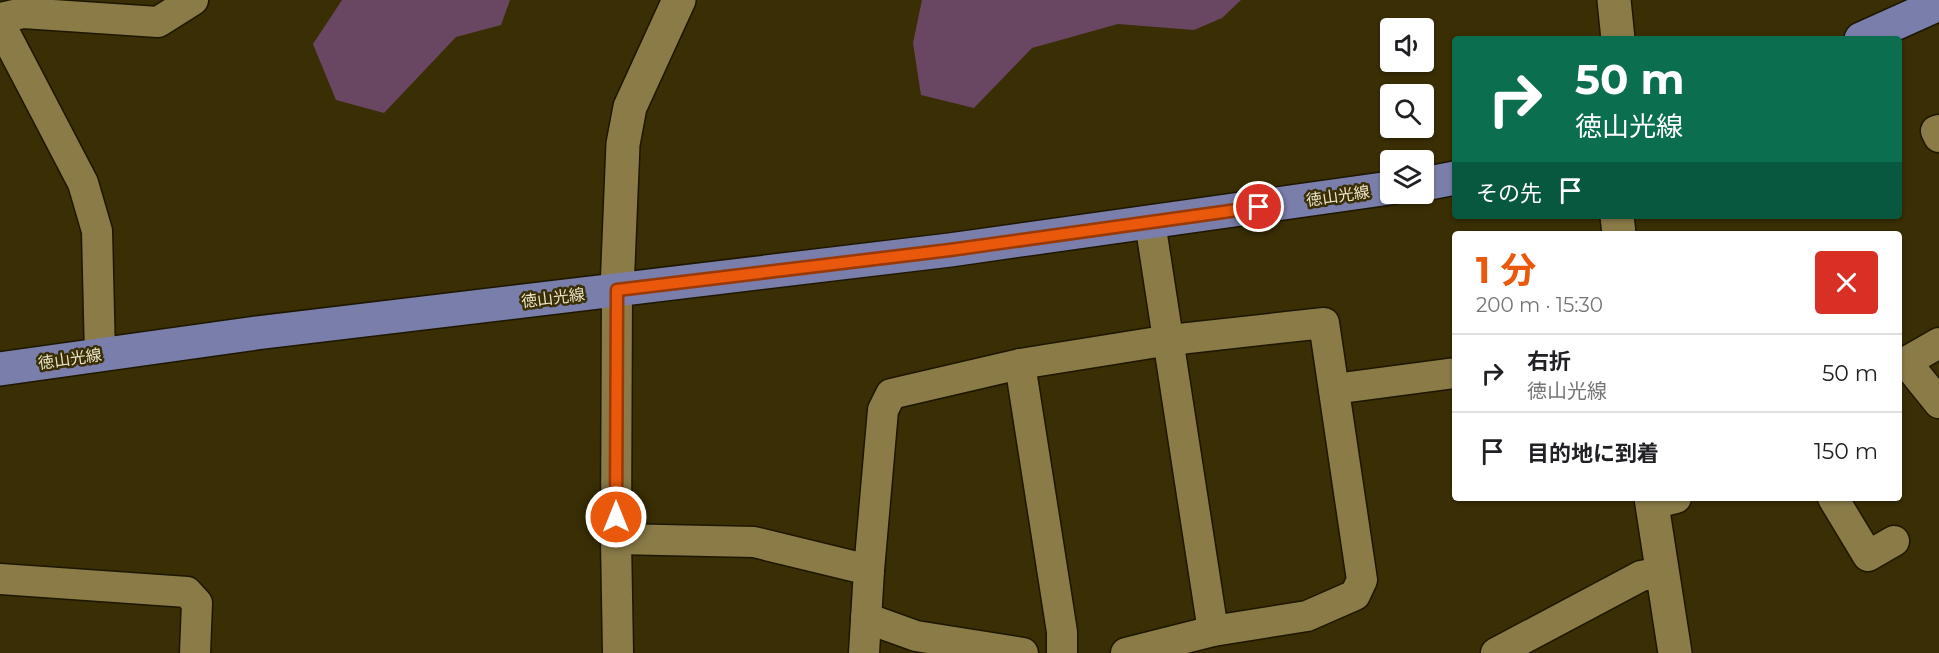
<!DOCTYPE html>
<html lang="ja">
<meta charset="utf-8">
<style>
body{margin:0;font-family:Montserrat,"Noto Sans JP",sans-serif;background:#f6f6f6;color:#202124;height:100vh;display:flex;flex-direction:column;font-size:22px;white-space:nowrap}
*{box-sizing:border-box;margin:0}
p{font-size:20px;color:#757577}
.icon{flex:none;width:33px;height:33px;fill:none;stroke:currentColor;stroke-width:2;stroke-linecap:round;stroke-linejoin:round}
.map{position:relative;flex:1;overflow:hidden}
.details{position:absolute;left:1452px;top:231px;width:450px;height:270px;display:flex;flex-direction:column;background:#fff;border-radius:6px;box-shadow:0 2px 4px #0004}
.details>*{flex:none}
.banner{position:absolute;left:1452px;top:36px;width:450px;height:183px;border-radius:6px;box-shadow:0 2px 4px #0004;background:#0b6e4f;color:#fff;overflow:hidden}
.fabs{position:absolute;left:1380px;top:18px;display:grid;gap:12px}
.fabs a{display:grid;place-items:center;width:54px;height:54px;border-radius:6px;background:#fff;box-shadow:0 2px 4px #0004;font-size:30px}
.pin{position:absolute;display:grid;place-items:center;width:51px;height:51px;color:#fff;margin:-26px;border:3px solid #fff;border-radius:50%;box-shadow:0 2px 6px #0007}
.me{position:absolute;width:66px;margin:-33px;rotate:0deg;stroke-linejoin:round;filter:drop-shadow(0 0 4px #0008)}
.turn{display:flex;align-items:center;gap:21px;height:126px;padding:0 24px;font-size:27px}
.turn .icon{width:78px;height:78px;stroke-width:2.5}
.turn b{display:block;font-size:42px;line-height:51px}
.then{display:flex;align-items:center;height:57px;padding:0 24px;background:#0003;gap:12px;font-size:22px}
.round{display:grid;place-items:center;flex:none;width:63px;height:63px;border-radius:6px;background:#f6f6f6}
.overview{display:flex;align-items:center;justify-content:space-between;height:102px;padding:0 24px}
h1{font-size:36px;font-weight:700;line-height:45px;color:#ea580c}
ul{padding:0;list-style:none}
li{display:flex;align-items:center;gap:18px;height:78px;padding:0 24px;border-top:2px solid #e0e0e0}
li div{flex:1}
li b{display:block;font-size:22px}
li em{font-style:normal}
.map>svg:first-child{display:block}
.green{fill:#694762}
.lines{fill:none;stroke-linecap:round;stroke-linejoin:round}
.street-casing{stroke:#1e1700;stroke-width:33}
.secondary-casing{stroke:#1e1700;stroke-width:36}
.primary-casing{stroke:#1e1700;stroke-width:36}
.street{stroke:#8a7b47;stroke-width:30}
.secondary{stroke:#8a7b47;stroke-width:33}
.primary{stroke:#7a7eab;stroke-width:33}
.route-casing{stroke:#983908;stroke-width:15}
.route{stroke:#ea580c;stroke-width:10}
.labels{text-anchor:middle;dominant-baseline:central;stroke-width:5;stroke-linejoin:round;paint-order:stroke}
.street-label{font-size:16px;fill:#ebe4c9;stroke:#392e04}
</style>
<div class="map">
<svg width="1939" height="653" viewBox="0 0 1939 653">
<rect width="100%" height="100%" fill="#392e04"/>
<g class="green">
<polygon points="342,0 510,0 501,25 456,37 384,113 336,100 313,44"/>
<polygon points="922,0 1241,0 1222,18 1194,30 1118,24 1032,48 974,108 921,95 913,43"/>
</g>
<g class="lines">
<g class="street-casing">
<g id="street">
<polyline points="0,18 23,13 158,22 193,0"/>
<polyline points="0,24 83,183 97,231 100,355"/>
<polyline points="1939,130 1936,131 1939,137"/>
<polyline points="1150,222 1213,631"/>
<polyline points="617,290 616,539 618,653"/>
<polyline points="1906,362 1939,403"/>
<polyline points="1020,364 1062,632 1062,653"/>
<polyline points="1899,366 1939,343"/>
<polyline points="1334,389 1455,373"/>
<polyline points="1833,498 1868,556 1894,541"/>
<polyline points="1652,504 1676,498"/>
<polyline points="616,539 754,542 869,570 864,653"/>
<polyline points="869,570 883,410 891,394 1020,364 1170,340 1324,323 1362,580 1355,595 1307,616 1213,631 1126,653"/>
<polyline points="0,579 187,592 197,603 195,653"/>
<polyline points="866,618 916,636 1023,653"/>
<polyline points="1496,653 1641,576 1662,572"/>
</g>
</g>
<g class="secondary-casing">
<g id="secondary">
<polyline points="1614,0 1618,39"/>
<polyline points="1617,216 1619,234"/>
<polyline points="617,290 623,144 630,107 679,0"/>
<polyline points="1651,498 1675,653"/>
</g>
</g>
<g class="primary-casing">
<g id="primary">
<polyline points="1861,39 1939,4"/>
<polyline points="1424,184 1455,178"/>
<polyline points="0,369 256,333 950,250 1390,188"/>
</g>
</g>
<use href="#street" class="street"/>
<use href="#secondary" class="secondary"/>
<use href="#primary" class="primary"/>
</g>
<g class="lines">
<g class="route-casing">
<polyline id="route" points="616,517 617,290 950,250 1259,207"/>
</g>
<use href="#route" class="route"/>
</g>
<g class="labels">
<g class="street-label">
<text transform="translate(1338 196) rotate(-8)">徳山光線</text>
<text transform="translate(553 298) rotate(-7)">徳山光線</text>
<text transform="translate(70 359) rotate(-8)">徳山光線</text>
</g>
</g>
</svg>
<div class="fabs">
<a><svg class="icon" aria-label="sound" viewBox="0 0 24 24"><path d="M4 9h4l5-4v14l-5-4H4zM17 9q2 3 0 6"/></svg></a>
<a><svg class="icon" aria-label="search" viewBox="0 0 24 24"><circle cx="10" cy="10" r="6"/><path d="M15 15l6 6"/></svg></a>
<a><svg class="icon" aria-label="layers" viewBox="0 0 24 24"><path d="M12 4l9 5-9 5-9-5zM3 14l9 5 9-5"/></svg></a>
</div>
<div class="pin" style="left:1259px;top:207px;background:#d93025"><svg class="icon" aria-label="arrive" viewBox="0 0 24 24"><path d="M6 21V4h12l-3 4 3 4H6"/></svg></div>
<svg class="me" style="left:616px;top:517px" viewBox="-20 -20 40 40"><circle r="17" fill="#ea580c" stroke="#fff" stroke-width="3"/><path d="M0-11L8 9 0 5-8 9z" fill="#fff"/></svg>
<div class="banner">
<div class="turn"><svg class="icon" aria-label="right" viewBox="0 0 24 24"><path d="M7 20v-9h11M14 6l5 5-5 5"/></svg><div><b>50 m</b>徳山光線</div></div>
<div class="then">その先<svg class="icon" aria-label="arrive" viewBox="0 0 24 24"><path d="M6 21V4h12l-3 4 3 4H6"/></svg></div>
</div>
<section class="details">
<div class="overview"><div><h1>1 分</h1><p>200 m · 15:30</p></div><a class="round" style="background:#d93025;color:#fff"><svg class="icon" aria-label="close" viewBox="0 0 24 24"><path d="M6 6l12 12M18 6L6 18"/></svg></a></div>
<ul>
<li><svg class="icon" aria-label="right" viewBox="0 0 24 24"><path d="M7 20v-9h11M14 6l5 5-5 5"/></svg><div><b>右折</b><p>徳山光線</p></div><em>50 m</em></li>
<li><svg class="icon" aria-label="arrive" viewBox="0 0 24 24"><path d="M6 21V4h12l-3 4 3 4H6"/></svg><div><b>目的地に到着</b></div><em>150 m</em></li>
</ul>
</section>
</div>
